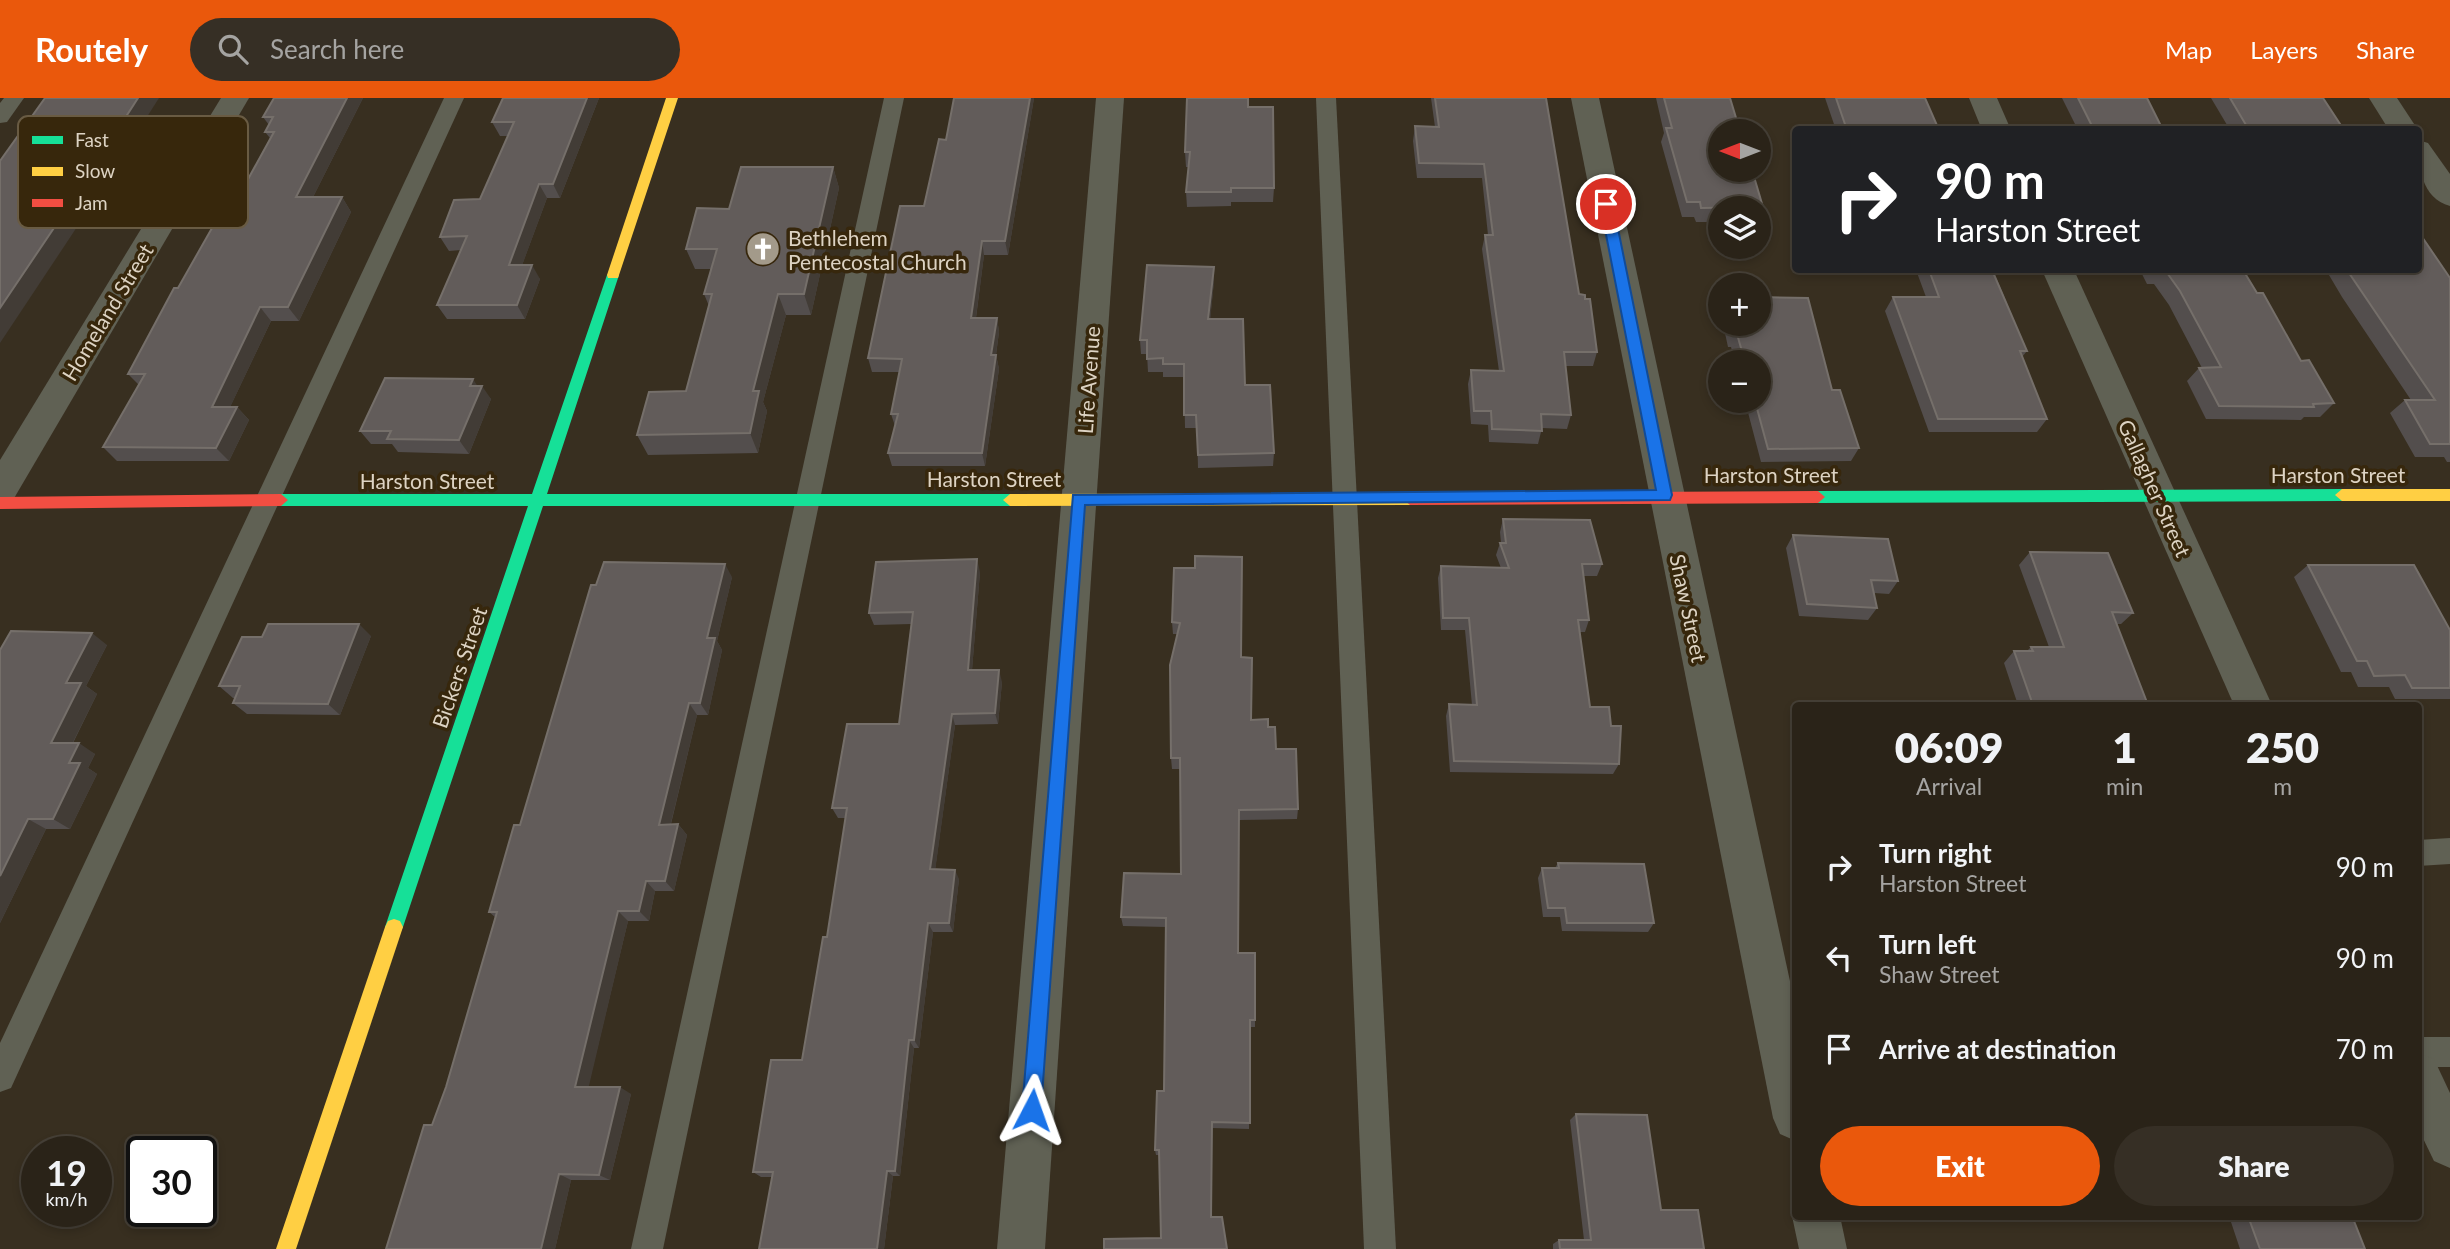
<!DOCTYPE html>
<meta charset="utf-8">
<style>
body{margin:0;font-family:Lato,sans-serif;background:#362f25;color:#f1f3f6;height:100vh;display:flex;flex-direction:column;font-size:26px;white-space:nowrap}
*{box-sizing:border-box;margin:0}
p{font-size:23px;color:#a5a4a2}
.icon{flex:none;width:38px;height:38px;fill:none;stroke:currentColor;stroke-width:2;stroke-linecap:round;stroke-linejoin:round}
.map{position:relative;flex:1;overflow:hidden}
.details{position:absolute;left:1792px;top:604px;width:630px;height:518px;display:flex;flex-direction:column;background:#2a2318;border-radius:7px;box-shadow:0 4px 10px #0003,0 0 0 2px #464037}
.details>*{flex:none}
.hud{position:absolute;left:1792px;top:28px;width:630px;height:147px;border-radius:7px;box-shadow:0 4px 10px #0003,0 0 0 2px #464037;background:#202124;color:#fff;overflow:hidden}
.needle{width:46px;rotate:270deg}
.fabs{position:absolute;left:1708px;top:21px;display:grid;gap:14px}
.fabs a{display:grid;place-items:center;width:63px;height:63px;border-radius:50%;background:#2a2318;box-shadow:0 4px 10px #0003,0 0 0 2px #464037;font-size:35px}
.speed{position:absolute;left:21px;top:1038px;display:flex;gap:14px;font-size:35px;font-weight:700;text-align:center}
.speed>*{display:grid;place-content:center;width:91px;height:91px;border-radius:50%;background:#2a2318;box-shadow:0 4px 10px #0003,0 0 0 2px #464037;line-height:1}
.speed small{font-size:18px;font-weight:400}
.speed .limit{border:4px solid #111;border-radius:10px;background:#fff;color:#111}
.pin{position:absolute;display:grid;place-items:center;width:60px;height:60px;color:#fff;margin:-30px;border:4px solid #fff;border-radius:50%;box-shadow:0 2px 7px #0007}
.me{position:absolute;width:77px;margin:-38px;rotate:4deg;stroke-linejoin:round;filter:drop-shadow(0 0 5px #0008)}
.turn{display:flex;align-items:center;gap:24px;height:147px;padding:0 28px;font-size:32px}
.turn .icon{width:91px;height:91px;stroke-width:2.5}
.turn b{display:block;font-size:49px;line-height:60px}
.eta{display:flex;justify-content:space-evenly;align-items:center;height:119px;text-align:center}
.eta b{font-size:42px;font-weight:800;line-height:49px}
.action{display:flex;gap:14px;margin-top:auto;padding:14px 28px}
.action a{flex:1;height:80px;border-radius:42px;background:#ea580c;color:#fff;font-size:28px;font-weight:800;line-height:80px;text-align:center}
.action a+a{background:#362f25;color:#f1f3f6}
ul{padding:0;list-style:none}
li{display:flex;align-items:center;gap:21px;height:91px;padding:0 28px}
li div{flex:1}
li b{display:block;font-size:26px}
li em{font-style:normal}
header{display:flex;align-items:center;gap:42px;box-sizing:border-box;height:98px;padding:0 35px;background:#ea580c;color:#fff}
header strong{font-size:33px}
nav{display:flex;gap:38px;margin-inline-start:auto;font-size:24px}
.search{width:490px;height:63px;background:#362f25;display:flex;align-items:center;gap:18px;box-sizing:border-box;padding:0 24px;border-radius:38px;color:#a5a4a2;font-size:26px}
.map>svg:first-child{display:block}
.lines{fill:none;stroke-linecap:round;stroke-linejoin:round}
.lane{fill:#606154;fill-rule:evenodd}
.street{fill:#606154;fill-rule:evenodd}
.fast{fill:#16e098;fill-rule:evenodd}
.slow{fill:#ffcf43;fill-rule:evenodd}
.jam{fill:#f24e42;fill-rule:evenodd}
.wall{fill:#534e4d}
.shaded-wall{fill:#423c36}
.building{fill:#625c5a;stroke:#756f6a;stroke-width:2}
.route{fill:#1a73e8;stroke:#114b97;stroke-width:2}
.labels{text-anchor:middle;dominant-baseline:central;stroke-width:7;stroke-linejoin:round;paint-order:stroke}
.poi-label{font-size:21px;fill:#ddd3c3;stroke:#37270c;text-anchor:start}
.street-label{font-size:21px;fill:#ddd3c3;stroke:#37270c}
.key{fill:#37270c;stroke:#695b43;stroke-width:2}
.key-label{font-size:19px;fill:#ddd3c3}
</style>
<header>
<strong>Routely</strong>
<div class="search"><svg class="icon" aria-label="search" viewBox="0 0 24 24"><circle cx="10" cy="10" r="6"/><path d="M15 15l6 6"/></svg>Search here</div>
<nav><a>Map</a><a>Layers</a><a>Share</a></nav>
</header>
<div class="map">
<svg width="2450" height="1151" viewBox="0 0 2450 1151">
<rect width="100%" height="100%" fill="#382f20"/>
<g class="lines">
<g class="lane">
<polygon points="4,0 24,0 7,24 0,25 0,5"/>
<polygon points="444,0 464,0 11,990 0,994 0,945"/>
<polygon points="884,0 904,0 663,1151 631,1151"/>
<polygon points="1316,0 1336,0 1396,1151 1364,1151"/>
<polygon points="2450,740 2450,766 2418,768 2418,742"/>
<rect x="2418" y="939" width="32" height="30"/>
</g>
<g class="street">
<polygon points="221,0 249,0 13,402 0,406 0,362"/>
<polygon points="1096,0 1124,0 1045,1151 997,1151"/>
<polygon points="1571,0 1599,0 1796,911 1796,1043 1780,1036 1773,1020"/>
<polygon points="1969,0 1997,0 2011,32 1982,32"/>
<polygon points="2369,0 2397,0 2418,32 2389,32"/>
<path d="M2418 42 2428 45 2450 76V108C2421 100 2418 68 2418 42Z"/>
<polygon points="2042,172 2074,172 2272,607 2234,607"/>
<polygon points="2418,955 2434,961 2450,995 2450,1070 2434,1063 2418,1030"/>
<polygon points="1796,1110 1796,1118 1840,1118 1847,1151 1799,1151 1792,1118"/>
</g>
<g class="fast">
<polygon points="613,172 619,177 547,396 1010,396 1017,402 1010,408 543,408 403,829 400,835 394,837 388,835 385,829 528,408 281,408 274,402 281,396 532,396 607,177"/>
<polygon points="2342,391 2349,397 2342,403 1818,405 1811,399 1818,393"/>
</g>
<g class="slow">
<polygon points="666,0 678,0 618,180 608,180 607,177"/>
<polygon points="2342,391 2450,391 2450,403 2342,403 2335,397"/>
<polygon points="1410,395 1417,401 1410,407 1010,408 1003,402 1010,396"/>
<polygon points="394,821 400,823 403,829 296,1151 276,1151 385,829 388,823"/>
</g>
<g class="jam">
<polygon points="1818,393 1825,399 1818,405 1410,407 1403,401 1410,395"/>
<polygon points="281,396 288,402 281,408 0,411 0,399"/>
</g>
</g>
<g class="wall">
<polygon points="274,0 363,0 313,99 342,99 351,114 299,223 271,223 230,309 237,309 249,322 229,363 117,363 103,349 139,287 128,276 178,190 225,123 270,40 265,34 269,27 263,19"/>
<polygon points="503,0 599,0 560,100 547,100 522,167 540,181 525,221 447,221 437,207 461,152 449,153 440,139 480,101 508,38 500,38 492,24"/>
<polygon points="1034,0 1008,157 984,157 976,220 997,220 999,234 996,257 999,271 985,368 892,368 888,355 895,328 891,316 899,274 872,274 868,260 924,108 946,42"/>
<polygon points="1431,0 1546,0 1579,196 1585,201 1597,254 1593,268 1565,268 1571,317 1567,331 1542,330 1538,346 1489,344 1488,327 1471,326 1468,286 1471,272 1499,273 1482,151 1485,137 1488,137 1482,80 1417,80 1413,43 1415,28 1435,29"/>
<polygon points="1656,0 1730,0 1763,109 1759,119 1759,110 1720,110 1720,124 1696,124 1694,119 1682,119 1661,44 1664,35"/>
<polygon points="1825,0 1925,0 1939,32 1836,32"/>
<polygon points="2062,0 2147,0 2163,32 2078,32"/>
<polygon points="2211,0 2323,0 2344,32 2230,32"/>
<polygon points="1248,9 1274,90 1273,104 1231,104 1231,108 1187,109 1186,94 1189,69 1186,69 1185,54"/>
<polygon points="833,69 839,90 811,217 786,217 763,304 767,313 758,355 648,357 637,337 686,293 709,208 704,196 711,171 695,171 686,151 729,111"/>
<polygon points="1916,172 1993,172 2027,253 2022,259 2047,321 2037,334 1929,334 1885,213 1893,199 1926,199"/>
<polygon points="2140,172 2243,172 2301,263 2334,305 2320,319 2304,319 2301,322 2206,321 2187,283 2199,270 2202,270 2169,207 2154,186 2147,186"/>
<polygon points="2326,172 2418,172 2450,180 2450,364 2447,364 2444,359 2415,359 2390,315 2405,302 2411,302 2342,199"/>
<polygon points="1214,183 1210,221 1245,287 1274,355 1273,368 1198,370 1197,330 1185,330 1184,279 1163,279 1163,274 1148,274 1147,256 1141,256 1140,242"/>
<polygon points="1723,226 1759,226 1832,292 1859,350 1851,363 1761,364 1745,303 1759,303 1759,264 1735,264 1731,249 1728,249"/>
<polygon points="478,288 491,301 469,356 398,354 392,346 371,346 360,333"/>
<polygon points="1503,421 1602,466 1597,478 1584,478 1589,522 1585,534 1580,534 1590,609 1611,628 1619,666 1613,676 1450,674 1446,618 1449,606 1472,607 1465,532 1441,532 1438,480 1441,468 1501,470 1496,457 1500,445 1501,445 1500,434"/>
<polygon points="1793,437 1898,483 1889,496 1874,495 1877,510 1868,522 1799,518 1786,450"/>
<polygon points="2030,454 2133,515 2121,526 2116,526 2148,607 2018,607 2004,565 2014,553 2027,553 2031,549 2049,549 2019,467"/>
<polygon points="2308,467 2450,532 2450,601 2395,601 2389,589 2358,589 2351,574 2341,574 2294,479"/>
<polygon points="1174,470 1241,559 1251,622 1268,629 1298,711 1297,721 1239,722 1238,855 1255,922 1255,929 1250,929 1249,1031 1212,1030 1161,1140 1159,1057 1156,1057 1155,1052 1164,993 1166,829 1123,828 1121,819 1181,776 1180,671 1172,671 1171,660 1178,536 1173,536 1172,524"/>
<polygon points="980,474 972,572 1002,584 998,626 955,627 935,772 959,781 953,834 933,834 919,950 914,950 900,1078 893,1078 884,1151 759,1151 772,1079 761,1079 753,1074 802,962 827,839 846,720 838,720 832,710 899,626 911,526 874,527 869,515"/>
<polygon points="732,479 717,543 722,552 708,617 697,617 671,726 678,726 687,737 674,793 655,793 649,823 628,823 588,989 631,996 610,1082 571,1082 555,1151 386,1151 446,989 495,819 489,814 520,727"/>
<polygon points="371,538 340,617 247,616 233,605 236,600 233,600 219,588 262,539"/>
<polygon points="107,547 86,588 97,596 73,645 95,656 88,670 97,676 70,731 46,731 0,825 0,552"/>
<polygon points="1558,765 1654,825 1648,834 1562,833 1560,819 1543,819 1538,780 1542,770 1555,770"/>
<polygon points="1576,1016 1661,1112 1704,1151 1553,1151 1553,1146 1559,1142 1584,1142 1570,1022"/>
<polygon points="2229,1118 2352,1118 2365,1151 2240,1151"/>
</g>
<g class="shaded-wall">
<polygon points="138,0 159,0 73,135 0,245 0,210"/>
<polygon points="347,0 363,0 306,113 296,99"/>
<polygon points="587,0 599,0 560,100 553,86"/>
<polygon points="1030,0 1034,0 1008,157 1005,143"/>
<polygon points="833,69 839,90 811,217 804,196"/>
<polygon points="539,86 547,100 517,181 509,167"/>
<polygon points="342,99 351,114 299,223 288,209"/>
<polygon points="982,143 984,157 974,234 971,220"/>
<polygon points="532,167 540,181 525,221 517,207"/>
<polygon points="1214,169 1214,183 1209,235 1208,221"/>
<polygon points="778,196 786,217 763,304 767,313 758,355 750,335 753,293"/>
<polygon points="260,209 271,223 224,322 212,309"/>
<polygon points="997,220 999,234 994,271 991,257"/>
<polygon points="996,257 999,271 985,368 982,355"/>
<polygon points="473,281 480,292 482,288 491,301 469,356 459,342 470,288"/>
<polygon points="237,309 249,322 229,363 216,350"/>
<polygon points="977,461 980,474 971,584 968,572"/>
<polygon points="725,466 732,479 717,543 722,552 708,617 700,605 707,540"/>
<polygon points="359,526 371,538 340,617 328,606"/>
<polygon points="92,535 107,547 86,588 97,596 67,656 51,645 66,585"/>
<polygon points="999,572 1002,584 998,626 995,615"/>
<polygon points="689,605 697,617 668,737 659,727"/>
<polygon points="952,616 955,627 934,781 930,771"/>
<polygon points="79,645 95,656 88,670 97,676 70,731 53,721 69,665"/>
<polygon points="28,721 46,731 0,825 0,778"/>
<polygon points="678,726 687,737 674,793 665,783"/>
<polygon points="955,772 959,781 953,834 949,825"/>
<polygon points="646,783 655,793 649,823 639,813"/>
<polygon points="618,813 628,823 587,996 575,989"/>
<polygon points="928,825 933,834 919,950 914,942"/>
<polygon points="909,942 914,950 900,1078 895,1073"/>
<polygon points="620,989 631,996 610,1082 599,1077"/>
<polygon points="887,1073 893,1078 884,1151 877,1151"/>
<polygon points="559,1076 571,1082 555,1151 541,1151"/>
</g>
<g class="building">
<polygon points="45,0 138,0 60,121 0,210 0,63"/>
<polygon points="274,0 347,0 296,99 342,99 288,209 260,209 212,309 237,309 216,350 103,349 145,276 128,276 174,190 178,190 216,123 225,123 274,34 265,34 273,19 263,19"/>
<polygon points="503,0 587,0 553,86 539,86 509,167 532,167 517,207 437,207 467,138 440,139 454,102 480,101 514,24 492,24"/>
<polygon points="954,0 1030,0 1005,143 982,143 971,220 997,220 991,257 996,257 982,355 888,355 898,316 891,316 902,261 868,260 900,108 924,108 939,41 946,42"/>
<polygon points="1187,0 1248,0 1248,9 1273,9 1274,90 1231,90 1231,94 1186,94 1190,54 1185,54"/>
<polygon points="1435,0 1546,0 1579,196 1585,197 1585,201 1590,201 1597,254 1564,254 1571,317 1541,316 1542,333 1492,331 1491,313 1474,313 1471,272 1504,273 1485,137 1493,137 1484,66 1419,65 1415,28 1439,29"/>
<polygon points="1664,0 1730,0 1740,33 1720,33 1720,72 1752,72 1763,109 1701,110 1700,104 1687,104 1666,30 1672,30"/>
<polygon points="1836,0 1925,0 1939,32 1847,32"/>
<polygon points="2078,0 2147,0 2163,32 2094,32"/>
<polygon points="2230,0 2323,0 2344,32 2249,32"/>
<polygon points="741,69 833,69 804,196 778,196 753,293 759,293 750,335 637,337 649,294 686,293 712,196 704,196 717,151 686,151 697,110 729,111"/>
<polygon points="2418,133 2450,180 2450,346 2430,346 2405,302 2435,302 2347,172 2418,172"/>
<polygon points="1147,167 1214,169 1208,221 1243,221 1245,287 1270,287 1274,355 1198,357 1196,317 1184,317 1184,266 1163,266 1163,260 1147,261 1147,242 1140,242"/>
<polygon points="1929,172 1992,172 2027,253 2020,253 2047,321 1938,321 1893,199 1939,199"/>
<polygon points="2157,172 2243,172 2257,195 2263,195 2301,263 2309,262 2334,305 2313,306 2314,309 2219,308 2199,270 2221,269 2180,193 2165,172"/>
<polygon points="1759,199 1808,200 1832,292 1840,292 1859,350 1768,351 1755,303 1759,303 1759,264 1745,264 1737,236 1734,235 1732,226 1759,226"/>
<polygon points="385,280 473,281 470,288 482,288 459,342 387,341 391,333 360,333"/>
<polygon points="1503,421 1590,422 1602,466 1582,466 1589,522 1578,522 1590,609 1609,609 1611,628 1621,628 1619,666 1454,663 1449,606 1477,607 1469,520 1443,520 1441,468 1509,470 1500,445 1506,445"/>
<polygon points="1793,437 1888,441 1898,483 1871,482 1877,510 1807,506"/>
<polygon points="2030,454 2108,455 2133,515 2112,514 2148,607 2033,607 2014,553 2033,553 2031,549 2064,549"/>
<polygon points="1195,458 1242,459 1241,559 1252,560 1251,622 1268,621 1268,629 1275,629 1276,651 1296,651 1298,711 1239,712 1238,855 1255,855 1255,922 1250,922 1250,1025 1212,1024 1211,1119 1222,1119 1227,1151 1104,1151 1104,1141 1161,1140 1159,1052 1155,1052 1157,993 1164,993 1166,820 1121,819 1124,775 1181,776 1180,660 1171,660 1170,567 1180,525 1172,524 1174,470 1195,470"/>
<polygon points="977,461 968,572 999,572 995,615 952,616 930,771 955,772 949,825 928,825 914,942 909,942 895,1073 887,1073 877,1151 759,1151 773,1074 753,1074 771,962 802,962 823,839 827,839 847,710 832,710 847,626 899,626 913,514 869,515 876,464"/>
<polygon points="604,464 725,466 707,540 715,540 700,605 689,605 659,727 678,726 665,783 646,783 639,813 618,813 575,989 620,989 599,1077 559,1076 541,1151 386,1151 424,1027 432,1027 446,989 497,814 489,814 514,727 520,727 591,487 596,487"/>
<polygon points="2308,467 2414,467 2450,532 2450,590 2412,590 2405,577 2374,578 2367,563 2357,563"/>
<polygon points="268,526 359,526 328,606 233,605 240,588 219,588 242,539 262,539"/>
<polygon points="11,533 92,535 66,585 81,585 51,645 79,645 69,665 80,665 53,721 28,721 0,778 0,552"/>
<polygon points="1558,765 1644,766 1654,825 1567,825 1565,810 1548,810 1542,770 1559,770"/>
<polygon points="1576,1016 1647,1017 1661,1112 1698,1112 1704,1151 1560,1151 1559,1142 1591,1142"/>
<polygon points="2248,1118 2352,1118 2365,1151 2260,1151"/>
</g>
<polygon class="route" points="1606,102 1613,106 1672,397 1670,402 1085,407 1041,1012 1039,1019 1032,1022 1025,1019 1022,1012 1073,397 1656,392 1600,106"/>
<defs>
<g id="church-disc" transform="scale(1.75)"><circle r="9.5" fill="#a39a8a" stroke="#37270c"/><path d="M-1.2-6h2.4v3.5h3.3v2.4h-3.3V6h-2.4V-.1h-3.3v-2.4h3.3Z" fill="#fff"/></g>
</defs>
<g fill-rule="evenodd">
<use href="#church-disc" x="763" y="151"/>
</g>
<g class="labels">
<g class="poi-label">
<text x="788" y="139">Bethlehem<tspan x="788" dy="24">Pentecostal Church</tspan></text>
</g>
<g class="street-label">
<text transform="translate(107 214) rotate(-59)">Homeland Street</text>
<text transform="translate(1088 282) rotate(-86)">Life Avenue</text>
<text x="1771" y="376">Harston Street</text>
<text x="2338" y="376">Harston Street</text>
<text x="994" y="380">Harston Street</text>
<text x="427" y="382">Harston Street</text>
<text transform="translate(2155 390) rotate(66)">Gallagher Street</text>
<text transform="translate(1689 510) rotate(78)">Shaw Street</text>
<text transform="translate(459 569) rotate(-71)">Bickers Street</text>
</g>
</g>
<rect x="18" y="18" width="230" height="112" rx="10" class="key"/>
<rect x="32" y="38" width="31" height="8" fill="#16e098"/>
<rect x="32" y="69" width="31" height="9" fill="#ffcf43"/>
<rect x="32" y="101" width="31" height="8" fill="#f24e42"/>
<g class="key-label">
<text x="75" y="49">Fast</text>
<text x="75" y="80">Slow</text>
<text x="75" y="112">Jam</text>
</g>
</svg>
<div class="fabs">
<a><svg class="needle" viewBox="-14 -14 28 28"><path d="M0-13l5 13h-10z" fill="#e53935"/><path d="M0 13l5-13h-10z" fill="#a5a4a2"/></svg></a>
<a><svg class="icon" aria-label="layers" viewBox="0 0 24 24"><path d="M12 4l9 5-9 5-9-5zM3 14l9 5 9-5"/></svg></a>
<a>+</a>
<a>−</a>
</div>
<div class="speed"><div>19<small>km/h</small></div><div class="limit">30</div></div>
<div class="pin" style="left:1606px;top:106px;background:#d93025"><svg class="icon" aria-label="arrive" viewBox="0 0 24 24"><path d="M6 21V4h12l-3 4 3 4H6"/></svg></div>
<svg class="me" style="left:1032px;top:1012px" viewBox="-20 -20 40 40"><path d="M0-17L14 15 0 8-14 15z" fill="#1a73e8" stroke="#fff" stroke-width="4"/></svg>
<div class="hud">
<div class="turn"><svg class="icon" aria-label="right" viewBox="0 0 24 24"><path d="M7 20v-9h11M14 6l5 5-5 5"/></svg><div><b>90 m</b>Harston Street</div></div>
</div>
<section class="details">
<div class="eta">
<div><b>06:09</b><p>Arrival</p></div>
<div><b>1</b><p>min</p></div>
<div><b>250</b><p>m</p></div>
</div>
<ul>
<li><svg class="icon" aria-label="right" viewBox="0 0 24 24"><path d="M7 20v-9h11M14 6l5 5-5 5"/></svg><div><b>Turn right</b><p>Harston Street</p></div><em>90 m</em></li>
<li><svg class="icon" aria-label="left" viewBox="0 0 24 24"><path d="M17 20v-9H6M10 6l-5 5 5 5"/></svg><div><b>Turn left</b><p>Shaw Street</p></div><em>90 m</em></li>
<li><svg class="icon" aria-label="arrive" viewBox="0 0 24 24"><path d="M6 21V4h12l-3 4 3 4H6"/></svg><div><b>Arrive at destination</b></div><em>70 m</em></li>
</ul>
<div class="action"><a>Exit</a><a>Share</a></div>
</section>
</div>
